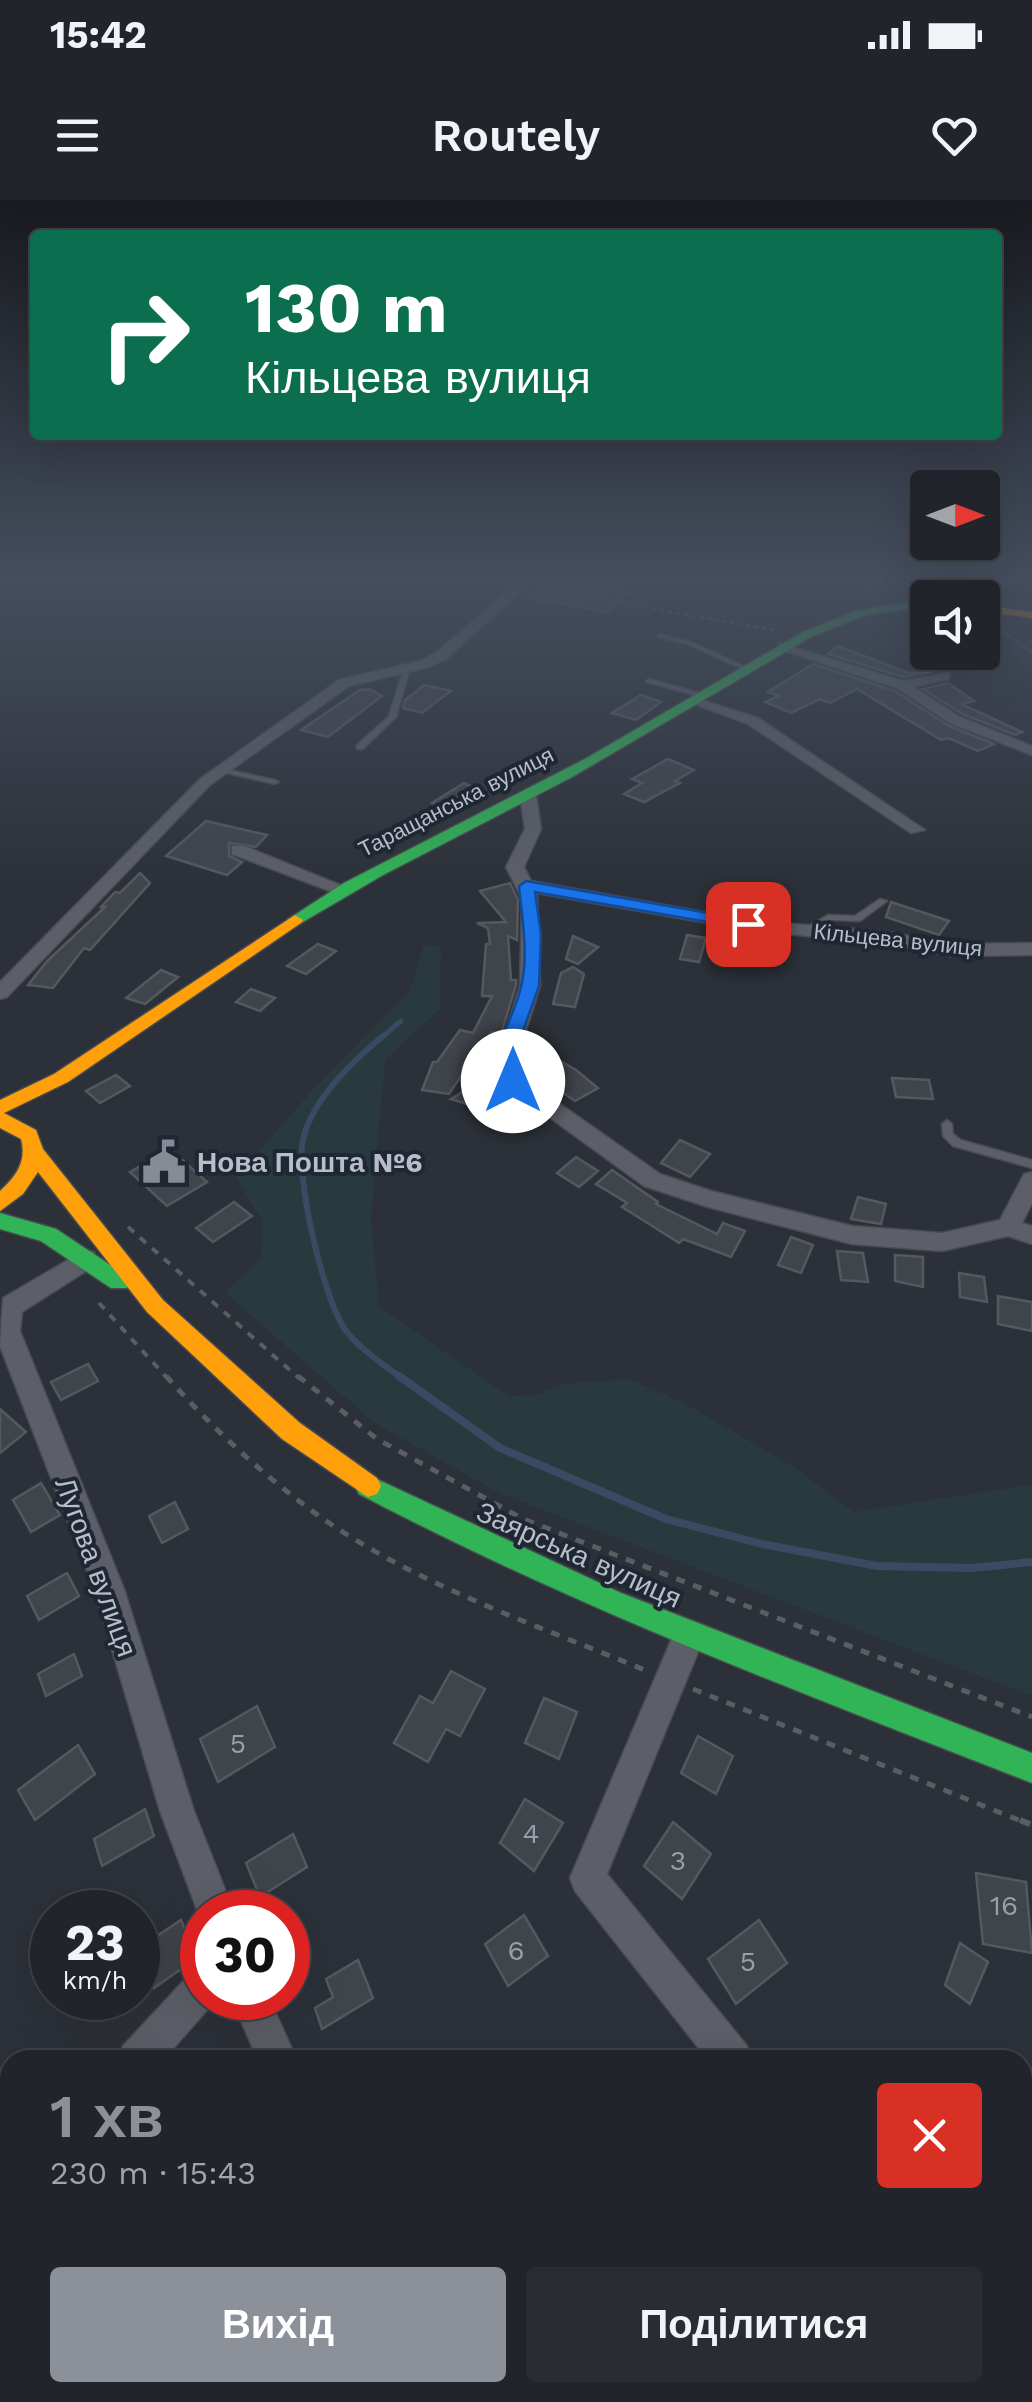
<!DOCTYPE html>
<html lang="uk">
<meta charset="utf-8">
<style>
body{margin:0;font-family:"Work Sans",sans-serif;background:#292c32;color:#f1f3f6;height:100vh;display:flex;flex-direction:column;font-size:38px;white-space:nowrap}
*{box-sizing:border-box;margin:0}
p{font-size:32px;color:#a2a4a8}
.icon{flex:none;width:55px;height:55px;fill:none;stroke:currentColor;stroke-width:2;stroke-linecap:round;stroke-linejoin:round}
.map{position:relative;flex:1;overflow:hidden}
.side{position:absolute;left:0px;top:1850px;width:1032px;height:352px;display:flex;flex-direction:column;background:#21242a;border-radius:30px 30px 0 0;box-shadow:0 10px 40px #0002,0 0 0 2px #3e4147}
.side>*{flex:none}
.banner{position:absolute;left:30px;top:30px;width:972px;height:210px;border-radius:10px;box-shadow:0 10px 40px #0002,0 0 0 2px #3e4147;background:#0b6e4f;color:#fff;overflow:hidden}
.needle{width:65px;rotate:90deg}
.controls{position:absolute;left:910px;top:270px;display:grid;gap:20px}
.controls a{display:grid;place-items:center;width:90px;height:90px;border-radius:10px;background:#21242a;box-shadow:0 10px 40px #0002,0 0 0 2px #3e4147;font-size:50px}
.speed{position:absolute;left:30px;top:1690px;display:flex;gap:20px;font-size:50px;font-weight:700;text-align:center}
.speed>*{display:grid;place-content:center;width:130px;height:130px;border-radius:50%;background:#21242a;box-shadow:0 10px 40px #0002,0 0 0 2px #3e4147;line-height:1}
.speed small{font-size:25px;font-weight:400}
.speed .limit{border:15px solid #d22;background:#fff;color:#111}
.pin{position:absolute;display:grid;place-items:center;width:85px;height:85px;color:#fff;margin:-42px;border-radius:20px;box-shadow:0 5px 15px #0006}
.me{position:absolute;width:110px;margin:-55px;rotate:0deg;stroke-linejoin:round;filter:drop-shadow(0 0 8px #0008)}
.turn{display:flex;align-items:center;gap:35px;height:210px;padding:0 50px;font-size:45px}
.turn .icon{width:130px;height:130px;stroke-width:2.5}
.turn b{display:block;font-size:70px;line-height:85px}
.round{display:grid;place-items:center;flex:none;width:105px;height:105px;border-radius:10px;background:#292c32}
.summary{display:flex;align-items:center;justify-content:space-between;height:170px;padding:0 50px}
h1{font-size:60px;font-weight:600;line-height:75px;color:#8c9099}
.action{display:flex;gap:20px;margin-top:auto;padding:20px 50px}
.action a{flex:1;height:115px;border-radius:10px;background:#8c9099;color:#fff;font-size:40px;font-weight:600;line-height:115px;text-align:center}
.action a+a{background:#292c32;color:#f1f3f6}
.status{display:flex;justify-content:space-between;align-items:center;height:70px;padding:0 50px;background:#21242a;direction:ltr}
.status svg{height:28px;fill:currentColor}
header{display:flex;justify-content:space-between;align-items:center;height:130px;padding:0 50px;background:#21242a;font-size:45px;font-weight:600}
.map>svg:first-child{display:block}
.green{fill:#293a3e}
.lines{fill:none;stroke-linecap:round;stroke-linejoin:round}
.stream-far3{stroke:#3b4962;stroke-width:4}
.stream-far2{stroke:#3b4962;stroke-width:5}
.stream-far1{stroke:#3b4962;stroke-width:6}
.stream{stroke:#3b4962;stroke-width:8}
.building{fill:#40444b;stroke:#54585f;stroke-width:2.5}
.lane-casing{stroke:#484b51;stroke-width:3}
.street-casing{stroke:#484b51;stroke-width:3}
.fast-casing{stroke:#474b52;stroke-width:3}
.slow-casing{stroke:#474b52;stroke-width:3}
.path-far3{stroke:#595e63;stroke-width:2.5;stroke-dasharray:4 4;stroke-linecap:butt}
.path-far2{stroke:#595e63;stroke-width:4;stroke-dasharray:8 8;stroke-linecap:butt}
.path-far1{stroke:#595e63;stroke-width:5;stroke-dasharray:9 9;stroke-linecap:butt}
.path{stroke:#595e63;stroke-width:6;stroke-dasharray:11 11;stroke-linecap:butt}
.lane{fill:#5c5f67;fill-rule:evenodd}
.street{fill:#5c5f67;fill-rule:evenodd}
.fast{fill:#30b455;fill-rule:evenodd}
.slow{fill:#ff9f0a;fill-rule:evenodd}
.route{fill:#1a73e8;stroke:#114b97;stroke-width:2.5}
.labels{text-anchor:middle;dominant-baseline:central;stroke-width:8;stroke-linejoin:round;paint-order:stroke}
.far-street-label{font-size:22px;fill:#b7bdc9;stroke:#1f2733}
.poi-label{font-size:28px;font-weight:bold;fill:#b7bdc9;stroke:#1f2733;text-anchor:start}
.street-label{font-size:28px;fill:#b7bdc9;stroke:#1f2733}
.near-number-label{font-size:28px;fill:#999faa}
</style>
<div class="status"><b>15:42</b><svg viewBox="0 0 49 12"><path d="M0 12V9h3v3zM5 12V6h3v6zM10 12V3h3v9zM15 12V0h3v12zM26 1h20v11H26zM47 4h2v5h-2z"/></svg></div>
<header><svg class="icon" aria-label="menu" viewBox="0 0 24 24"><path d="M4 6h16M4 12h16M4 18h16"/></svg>Routely<svg class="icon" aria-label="heart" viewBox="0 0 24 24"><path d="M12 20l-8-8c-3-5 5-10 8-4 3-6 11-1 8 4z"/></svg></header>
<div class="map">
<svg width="1032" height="2202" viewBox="0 0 1032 2202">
<rect width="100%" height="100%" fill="#2c3038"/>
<g class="green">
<polygon points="982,417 1013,426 1032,440 1032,473 1011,451 983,432"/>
<polygon points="424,745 441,746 440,809 385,860 371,1019 379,1107 509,1196 536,1195 564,1184 629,1179 686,1204 796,1268 853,1312 1032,1285 1032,1496 499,1293 376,1224 225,1093 261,1058 262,1021 236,977 318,884 410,790"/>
</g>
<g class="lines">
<polyline class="stream-far3" points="999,428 1032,453"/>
<polyline class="stream-far2" points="380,839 401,821"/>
<path class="stream-far1" d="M383 836C353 861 311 901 303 940 295 976 323 1096 344 1128 357 1147 384 1165 403 1179"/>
<polyline class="stream" points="399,1176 500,1248 666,1319 762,1344 877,1366 972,1368 1032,1362"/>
</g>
<g class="building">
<polygon points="552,380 629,392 607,412 529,398"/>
<polygon points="838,446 909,473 931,472 903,477 828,454"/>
<polygon points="813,464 895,491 949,526 994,544 978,551 948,538 941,540 857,489 830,503 820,499 791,513 765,502 779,496 768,492"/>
<polygon points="948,483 974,501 961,504 1022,532 1015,535 962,514 923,489"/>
<polygon points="424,485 451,491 422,513 403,508 405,500"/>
<polygon points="370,489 382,496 328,537 301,530 360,490"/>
<polygon points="641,495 661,502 636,520 612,513"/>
<polygon points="668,559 694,570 675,581 680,583 644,602 624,594 642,583 632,579"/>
<polygon points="464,583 488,594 454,612 432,603"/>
<polygon points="206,621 267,635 256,647 229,643 229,656 242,662 227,675 166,656"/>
<polygon points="140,673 150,683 90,750 84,748 53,788 28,785 47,761 105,707 101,707 115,692 120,693"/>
<polygon points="510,683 518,700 517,740 508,736 511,780 516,780 516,785 501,834 491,832 449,894 422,890 433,862 437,862 460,830 473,833 492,796 482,796 486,744 490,744 488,728 477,723 506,722 480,691"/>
<polygon points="891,702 949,721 939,735 886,717"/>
<polygon points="687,735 706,738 699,762 680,759"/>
<polygon points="573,736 598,747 578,764 566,759"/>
<polygon points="318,744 336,751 306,774 287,766"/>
<polygon points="573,767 584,774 575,807 553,804 561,773"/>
<polygon points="161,770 178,777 145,804 126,798"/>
<polygon points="251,789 275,798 260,811 236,802"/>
<polygon points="536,847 576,870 598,888 575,901 534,872 542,867 523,854"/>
<polygon points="116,875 130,886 100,903 86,891"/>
<polygon points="892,878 929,880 933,899 896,897"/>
<polygon points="480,881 494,886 492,889 532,909 522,921 451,899"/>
<polygon points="680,940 710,954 690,977 661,963"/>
<polygon points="170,949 207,982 167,1006 130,972"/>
<polygon points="576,957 598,971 579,987 557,973"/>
<polygon points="612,970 658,1002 656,1004 717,1034 723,1023 745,1031 731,1057 683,1039 679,1043 622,1007 627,1003 596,984"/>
<polygon points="858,997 886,1004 881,1024 851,1019"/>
<polygon points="234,1002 252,1016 213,1042 196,1028"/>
<polygon points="791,1037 813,1045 801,1073 778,1065"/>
<polygon points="837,1051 863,1053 868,1082 841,1080"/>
<polygon points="895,1055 923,1057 923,1087 895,1081"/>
<polygon points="959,1073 984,1077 987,1102 960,1097"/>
<polygon points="998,1096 1032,1102 1032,1131 998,1124"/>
<polygon points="88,1164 98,1181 61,1200 51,1182"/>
<polygon points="0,1209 26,1232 0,1253"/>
<polygon points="41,1283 60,1315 31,1332 13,1300"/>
<polygon points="175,1302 188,1329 162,1343 149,1316"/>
<polygon points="67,1373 79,1396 39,1420 27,1396"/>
<polygon points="74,1454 82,1476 46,1496 38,1474"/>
<polygon points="451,1471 485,1489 460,1536 446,1529 428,1562 394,1543 420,1496 433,1503"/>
<polygon points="544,1498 577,1512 559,1559 525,1543"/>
<polygon points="257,1506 275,1547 218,1582 200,1539"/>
<polygon points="698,1536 733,1556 716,1594 681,1573"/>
<polygon points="78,1545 95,1574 35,1620 18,1590"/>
<polygon points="525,1599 563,1623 534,1671 500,1643"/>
<polygon points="145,1609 154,1636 102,1666 94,1639"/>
<polygon points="673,1622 711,1654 682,1699 644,1666"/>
<polygon points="293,1634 307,1667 260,1697 246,1663"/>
<polygon points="976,1673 1026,1682 1032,1753 983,1744"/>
<polygon points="524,1715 548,1756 508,1786 485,1744"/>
<polygon points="181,1720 197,1758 154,1788 139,1748"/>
<polygon points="759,1720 787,1763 736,1804 708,1759"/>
<polygon points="960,1743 988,1762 970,1804 945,1785"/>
<polygon points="358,1760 373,1798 322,1829 315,1808 333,1797 326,1779"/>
</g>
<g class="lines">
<g class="lane-casing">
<g id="lane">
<polygon points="842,379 851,379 873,385 870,387"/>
<polygon points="925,379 931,379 926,385 946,398 938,398 920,386"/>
<polygon points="659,434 691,442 750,469 745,470 687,444 657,437"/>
<polygon points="407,466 410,468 396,517 363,549 357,549 357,545 389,516 404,468"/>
<polygon points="649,479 707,495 708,496 705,498 647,482 646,481"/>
<polygon points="220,568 275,580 279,582 275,584 223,572 220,572"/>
<polygon points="880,699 887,701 860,721 833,720 810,732 802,730 828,715 855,716"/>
<polygon points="947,920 952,924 953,934 961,940 1032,960 1032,968 953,946 943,936 942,924"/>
</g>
</g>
<g class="street-casing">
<g id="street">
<polygon points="522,379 535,379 446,459 429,467 349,486 210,585 7,797 0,799 0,782 200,579 339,480 420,461 436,453"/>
<polygon points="779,443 903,481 949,473 949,479 914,487 960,517 1032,546 1032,555 950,523 897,488 779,449"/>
<polygon points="692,497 758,518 925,630 911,633 748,524 692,503"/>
<polygon points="528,590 536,595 541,629 524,667 531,681 748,720 888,732 950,744 1032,743 1032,755 950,756 888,744 748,730 537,693 540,786 514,868 520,876 660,974 711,991 852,1026 942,1033 1000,1020 1024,974 1032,972 1032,1003 1022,1023 1032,1026 1032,1044 1008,1036 942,1051 852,1044 708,1007 644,986 506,886 494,868 520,786 522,699 506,667 525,629 520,595"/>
<polygon points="232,646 244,646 350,689 335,693 232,654"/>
<polygon points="85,1050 94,1052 97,1059 94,1066 22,1112 20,1131 124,1389 194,1611 234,1712 202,1712 202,1723 160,1611 94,1389 0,1146 3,1098"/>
<polygon points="689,1420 700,1424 705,1435 607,1674 747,1846 752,1860 708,1860 575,1691 570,1678 678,1424"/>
<polygon points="202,1769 202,1798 217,1798 215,1801 163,1860 118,1860 123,1846 189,1775"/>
<polygon points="231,1798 269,1798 297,1860 258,1860"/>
<polygon points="0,1914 10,1917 10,1957 0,1954"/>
<polygon points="357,2192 402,2192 404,2202 358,2202"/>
<polygon points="941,2192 989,2192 993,2202 945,2202"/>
</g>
</g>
<g class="fast-casing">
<g id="fast">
<polygon points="928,399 928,405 863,416 811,437 572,577 383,675 301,723 287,720 344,683 585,559 803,432 856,411"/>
<polygon points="0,1013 56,1029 127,1076 130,1082 127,1088 111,1088 41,1041 0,1029"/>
<path d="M368 1275 621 1393 1032 1553V1583C804 1494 576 1408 359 1294L355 1286 359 1278Z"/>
</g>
</g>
<g class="slow-casing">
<g id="slow">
<polygon points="982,405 1032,412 1032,418 982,411"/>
<path d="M295 715 303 720 301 723 68 882 4 913 36 930 43 949 163 1100 300 1223 377 1278 381 1286 377 1294 368 1297 282 1239 147 1112 38 972 23 994 0 1011V991C16 976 27 962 21 939L0 928V900L54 874Z"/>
</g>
</g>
<polyline class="path-far3" points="542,389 774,430"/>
<g class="path-far2">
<polyline points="128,1027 300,1179"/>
<polyline points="99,1103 168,1179"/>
</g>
<g class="path-far1">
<path d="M166 1176C206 1221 251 1264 299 1301 400 1380 530 1422 647 1471"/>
<polyline points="298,1176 377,1239 523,1319 1032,1517"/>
<polyline points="693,1489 1026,1623"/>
</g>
<polyline class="path" points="1020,1620 1032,1625"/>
<use href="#lane" class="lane"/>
<use href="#street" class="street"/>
<use href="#fast" class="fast"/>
<use href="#slow" class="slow"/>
</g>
<linearGradient id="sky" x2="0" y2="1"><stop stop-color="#181a1f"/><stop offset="0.55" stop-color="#454e5e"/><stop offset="1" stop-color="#454e5e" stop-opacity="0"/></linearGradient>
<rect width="1032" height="687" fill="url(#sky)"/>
<path class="route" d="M526 681 748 720 756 724 748 729 535 692 541 734 539 786 514 856 513 868 522 881 513 887 506 885 494 868C497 839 515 815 521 787 529 755 522 718 519 686Z"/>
<defs>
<g id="civic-bare" transform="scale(3.45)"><path d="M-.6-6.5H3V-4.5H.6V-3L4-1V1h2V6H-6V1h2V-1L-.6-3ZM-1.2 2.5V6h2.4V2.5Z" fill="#868c96" stroke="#1f2733" stroke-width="2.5" paint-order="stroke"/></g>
</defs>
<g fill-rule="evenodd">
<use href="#civic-bare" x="164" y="962"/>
</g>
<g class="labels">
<g class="far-street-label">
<text transform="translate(456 602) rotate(-27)">Таращанська вулиця</text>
<text transform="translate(898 740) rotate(6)">Кільцева вулиця</text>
</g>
<g class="poi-label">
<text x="197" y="962">Нова Пошта №6</text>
</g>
<g class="street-label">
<text transform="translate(579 1355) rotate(24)">Заярська вулиця</text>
<text transform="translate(96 1367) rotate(70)">Лугова вулиця</text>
</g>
<g class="near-number-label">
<text x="238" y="1543">5</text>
<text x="531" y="1633">4</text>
<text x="678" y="1660">3</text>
<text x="1004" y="1705">16</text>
<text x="516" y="1750">6</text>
<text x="748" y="1761">5</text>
</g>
</g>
</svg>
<div class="controls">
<a><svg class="needle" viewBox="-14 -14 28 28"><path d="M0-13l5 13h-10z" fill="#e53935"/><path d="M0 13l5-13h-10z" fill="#a2a4a8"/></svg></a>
<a><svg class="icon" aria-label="sound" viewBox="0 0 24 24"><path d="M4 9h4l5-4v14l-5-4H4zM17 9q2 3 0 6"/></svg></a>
</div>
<div class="speed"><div>23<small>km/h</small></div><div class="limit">30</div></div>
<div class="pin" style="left:748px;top:724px;background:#d93025"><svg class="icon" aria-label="arrive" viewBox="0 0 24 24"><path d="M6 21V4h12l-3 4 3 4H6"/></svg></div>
<svg class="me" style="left:513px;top:881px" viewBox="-20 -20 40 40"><circle r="19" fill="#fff"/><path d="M0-13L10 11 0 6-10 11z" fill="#1a73e8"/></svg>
<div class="banner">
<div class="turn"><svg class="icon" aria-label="right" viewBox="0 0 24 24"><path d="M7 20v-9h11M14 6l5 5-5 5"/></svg><div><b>130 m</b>Кільцева вулиця</div></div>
</div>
<section class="side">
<div class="summary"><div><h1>1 хв</h1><p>230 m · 15:43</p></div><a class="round" style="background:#d93025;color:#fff"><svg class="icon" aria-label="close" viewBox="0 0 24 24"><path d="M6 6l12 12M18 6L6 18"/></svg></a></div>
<div class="action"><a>Вихід</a><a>Поділитися</a></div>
</section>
</div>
